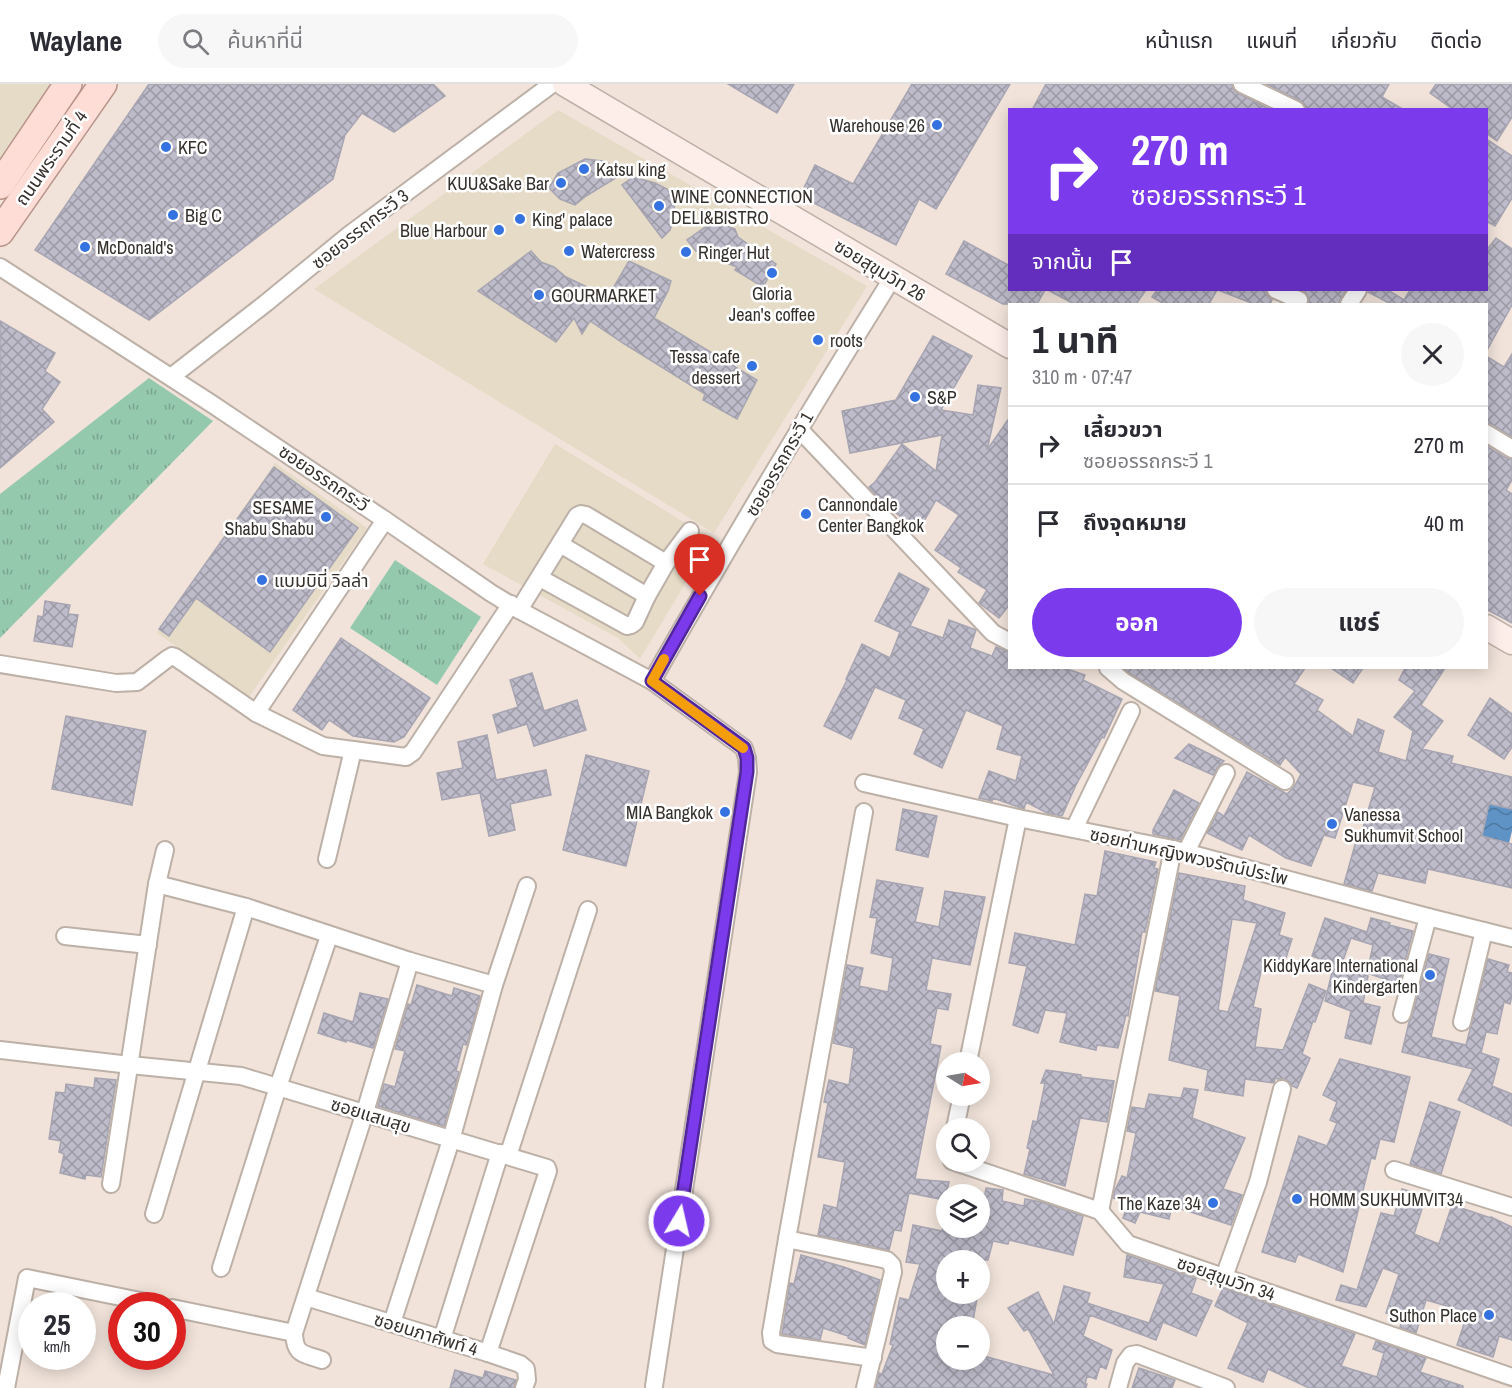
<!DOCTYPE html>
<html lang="th">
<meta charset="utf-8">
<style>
body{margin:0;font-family:"Archivo Narrow","Noto Sans Thai",sans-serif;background:#f7f7f7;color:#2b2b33;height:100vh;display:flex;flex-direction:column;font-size:22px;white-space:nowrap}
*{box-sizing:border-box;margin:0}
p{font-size:20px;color:#7c7c81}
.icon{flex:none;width:33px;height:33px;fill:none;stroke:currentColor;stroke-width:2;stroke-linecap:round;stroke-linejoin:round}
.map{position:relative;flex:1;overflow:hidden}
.drawer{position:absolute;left:1008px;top:219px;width:480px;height:366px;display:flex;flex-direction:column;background:#fff;border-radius:0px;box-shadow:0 3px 15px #0003}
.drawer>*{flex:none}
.banner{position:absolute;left:1008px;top:24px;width:480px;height:183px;border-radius:0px;box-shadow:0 3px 15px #0003;background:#7c3aed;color:#fff;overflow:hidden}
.needle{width:39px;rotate:101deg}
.controls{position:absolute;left:936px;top:968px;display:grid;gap:12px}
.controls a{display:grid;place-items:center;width:54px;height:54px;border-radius:50%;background:#fff;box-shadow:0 3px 15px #0003;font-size:30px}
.speed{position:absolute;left:18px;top:1208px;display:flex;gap:12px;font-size:30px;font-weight:700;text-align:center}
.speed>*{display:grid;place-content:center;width:78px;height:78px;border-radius:50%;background:#fff;box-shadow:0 3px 15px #0003;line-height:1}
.speed small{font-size:15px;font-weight:400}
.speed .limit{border:9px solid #d22;background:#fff;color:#111}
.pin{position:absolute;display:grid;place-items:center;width:51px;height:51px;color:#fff;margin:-62px -26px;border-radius:50% 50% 50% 0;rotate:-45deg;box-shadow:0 0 6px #0007}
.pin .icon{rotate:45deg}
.me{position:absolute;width:66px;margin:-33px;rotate:9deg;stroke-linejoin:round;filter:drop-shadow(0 0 4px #0008)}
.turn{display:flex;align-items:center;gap:21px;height:126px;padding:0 24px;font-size:27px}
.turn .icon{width:78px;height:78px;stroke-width:2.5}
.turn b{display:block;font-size:42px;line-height:51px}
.then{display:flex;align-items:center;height:57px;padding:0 24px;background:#0003;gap:12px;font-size:22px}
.round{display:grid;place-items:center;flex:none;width:63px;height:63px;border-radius:32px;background:#f7f7f7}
.head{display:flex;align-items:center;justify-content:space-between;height:102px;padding:0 24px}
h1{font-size:36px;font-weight:700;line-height:45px}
.button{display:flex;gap:12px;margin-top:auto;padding:12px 24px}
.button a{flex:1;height:69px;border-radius:36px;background:#7c3aed;color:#fff;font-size:24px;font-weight:700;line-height:69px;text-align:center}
.button a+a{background:#f7f7f7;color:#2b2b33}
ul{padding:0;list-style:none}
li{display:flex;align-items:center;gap:18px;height:78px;padding:0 24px;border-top:2px solid #e1e1e2}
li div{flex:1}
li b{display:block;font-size:22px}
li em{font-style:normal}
header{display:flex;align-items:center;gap:36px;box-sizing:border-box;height:84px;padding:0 30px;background:#fff;border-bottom:2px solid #e1e1e2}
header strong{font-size:28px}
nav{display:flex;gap:33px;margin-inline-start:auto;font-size:21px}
.search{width:420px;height:54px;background:#f7f7f7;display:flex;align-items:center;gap:15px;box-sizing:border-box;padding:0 21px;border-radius:33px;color:#7c7c81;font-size:22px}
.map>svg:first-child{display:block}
.commercial{fill:#e5dbc6}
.grass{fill:url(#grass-tufts)}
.water{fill:url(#water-waves)}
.building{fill:url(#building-cross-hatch);stroke:#a7a5b2;stroke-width:1.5;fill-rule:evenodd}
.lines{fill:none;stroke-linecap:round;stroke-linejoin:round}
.street-casing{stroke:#bcb0a7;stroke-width:20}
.secondary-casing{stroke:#bcb0a7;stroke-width:27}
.primary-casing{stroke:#b69288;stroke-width:30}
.street{stroke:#fff;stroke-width:16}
.secondary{stroke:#feeeea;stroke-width:24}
.primary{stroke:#fdddd5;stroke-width:27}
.route-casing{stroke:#51269a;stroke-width:15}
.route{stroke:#7c3aed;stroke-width:10}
.slow{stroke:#f59e0b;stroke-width:10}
.poi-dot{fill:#3372e0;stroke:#fff;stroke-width:2}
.labels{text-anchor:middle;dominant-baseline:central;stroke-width:5;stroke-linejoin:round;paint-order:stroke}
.poi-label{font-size:18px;fill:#35302c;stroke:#fff;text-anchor:start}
.street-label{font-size:18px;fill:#35302c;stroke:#fff}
</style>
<header>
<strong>Waylane</strong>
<div class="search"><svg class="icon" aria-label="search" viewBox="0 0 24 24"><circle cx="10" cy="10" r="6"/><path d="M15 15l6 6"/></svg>ค้นหาที่นี่</div>
<nav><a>หน้าแรก</a><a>แผนที่</a><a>เกี่ยวกับ</a><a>ติดต่อ</a></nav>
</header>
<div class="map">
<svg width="1512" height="1304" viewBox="0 0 1512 1304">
<defs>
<pattern id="grass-tufts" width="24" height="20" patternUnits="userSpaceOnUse" patternTransform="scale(1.5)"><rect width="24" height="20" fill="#95c9ae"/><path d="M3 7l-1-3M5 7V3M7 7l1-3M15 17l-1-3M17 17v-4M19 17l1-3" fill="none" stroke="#7aa48e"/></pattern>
<pattern id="water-waves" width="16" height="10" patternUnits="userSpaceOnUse" patternTransform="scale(1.5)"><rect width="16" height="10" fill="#5f93c5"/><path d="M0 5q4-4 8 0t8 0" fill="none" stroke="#4f78a0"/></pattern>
<pattern id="building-cross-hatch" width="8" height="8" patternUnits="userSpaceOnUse" patternTransform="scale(1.5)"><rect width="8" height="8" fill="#bebcca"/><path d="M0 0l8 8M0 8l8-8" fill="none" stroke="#9b99a4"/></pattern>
</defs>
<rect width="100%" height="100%" fill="#f1e3da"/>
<g class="commercial">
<polygon points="0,0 52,0 0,77"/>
<polygon points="558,26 867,202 714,449 314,205"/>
<polygon points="555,360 712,455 640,575 618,554 483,480"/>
<polygon points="275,379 367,444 249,613 157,549"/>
</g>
<g class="grass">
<polygon points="149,294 213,337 0,554 0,410"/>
<polygon points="395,476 481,533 437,601 350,544"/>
</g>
<polygon class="water" points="1489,720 1512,725 1512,747 1509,759 1482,752"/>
<g class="building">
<polygon points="149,0 433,0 445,12 394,48 362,29 345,51 333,95 149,236 35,166"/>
<polygon points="728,0 794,0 777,29"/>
<polygon points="912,0 1010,0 936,125 919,115 896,161 800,112 815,81 853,100"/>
<polygon points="1046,0 1232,0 1233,5 1237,9 1271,26 1032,26"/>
<polygon points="1266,0 1389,0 1382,13 1404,26 1306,26 1305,21 1301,17"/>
<polygon points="1436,0 1512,0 1512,33 1497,57 1486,49 1486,26 1454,26 1430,9"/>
<polygon points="1486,55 1512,72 1512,114 1495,142 1486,137"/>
<polygon points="585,75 603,77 612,81 619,92 586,112 575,121 560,115 549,104 558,89"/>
<polygon points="633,93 655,99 667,105 674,118 675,132 670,146 662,154 622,101"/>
<polygon points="717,140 724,141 735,145 738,153 776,180 763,203 735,186 737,183 696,167 687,156 704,144"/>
<polygon points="1496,154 1512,165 1512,221 1486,268 1486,220 1391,220 1368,208 1368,206 1388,206 1404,216 1410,206 1486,206 1486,167"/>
<polygon points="964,157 1010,182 1010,206 1045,206 1037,220 1003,220 946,190"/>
<polygon points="531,167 541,178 554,183 566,193 608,213 629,177 671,197 668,207 654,234 757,296 737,335 703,316 705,310 623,259 590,237 582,250 574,234 556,258 478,207"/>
<polygon points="1048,206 1146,206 1136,220 1074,220"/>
<polygon points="1157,206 1217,206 1209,220 1164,220 1152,213"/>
<polygon points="1218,206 1264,206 1268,213 1272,216 1270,220 1254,220"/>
<polygon points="1304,206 1346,206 1338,220 1308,220 1309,214"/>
<polygon points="0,237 55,269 45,287 60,298 42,325 54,338 0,384"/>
<polygon points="933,252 972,272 941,326 973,331 978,301 1001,304 987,366 1010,333 1010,520 999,534 979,519 987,506 958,488 961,484 935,466 959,431 936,416 919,446 893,427 892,428 869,403 875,398 902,360 936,387 942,351 850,369 842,327 896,316"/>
<polygon points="1512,270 1512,353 1492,340 1486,339 1486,272 1504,283"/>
<polygon points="1486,362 1506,374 1512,375 1512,396 1506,406 1512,410 1512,539 1486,525"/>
<polygon points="274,383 358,444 270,568 196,514 169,552 159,545"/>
<polygon points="899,489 929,505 910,542 943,554 949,536 976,546 970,564 992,572 996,563 1010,568 1010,584 1064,584 1085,591 1083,596 1122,615 1104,654 1102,653 1076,701 1062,732 1047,729 1026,718 1024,725 993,714 992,717 979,714 989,687 1016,697 1022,672 997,665 1003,642 966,626 942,684 914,670 924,645 899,634 906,616 875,603 851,655 824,642 847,596 846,595 862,560 890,574 900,548 875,537"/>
<polygon points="45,517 70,521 68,530 78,531 72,563 34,557 38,532 43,533"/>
<polygon points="341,554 430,614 404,653 394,658 353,652 329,636 322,646 293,626"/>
<polygon points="1123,584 1305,584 1294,600 1323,616 1317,626 1353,652 1358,635 1384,647 1378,668 1406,677 1413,647 1394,633 1415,607 1399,596 1405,584 1445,584 1421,621 1443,637 1422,665 1453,672 1451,679 1512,693 1512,725 1489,720 1482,752 1512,760 1512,804 1428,785 1425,799 1378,789 1372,807 1344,800 1356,757 1359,757 1375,703 1353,698 1335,754 1324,751 1311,782 1286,774 1249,751 1242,766 1207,749 1218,728 1224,732 1247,688 1287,710 1294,703 1301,690 1285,673 1280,681 1129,589"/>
<polygon points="1331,584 1363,584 1353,599"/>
<polygon points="532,589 544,627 577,616 586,646 534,662 527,640 498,649 493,631 518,623 510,596"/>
<polygon points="1490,614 1512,630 1512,663 1504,675 1468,651"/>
<polygon points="66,632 146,647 132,721 52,705"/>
<polygon points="487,651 496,696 546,686 551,711 510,720 515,746 489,752 480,709 442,716 437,689 463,684 458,658"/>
<polygon points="1189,660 1224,677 1217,684 1213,691 1175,674"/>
<polygon points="586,671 649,687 626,782 563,766"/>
<polygon points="1174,706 1199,719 1180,756 1153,750 1153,746"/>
<polygon points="903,725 937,732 928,773 896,766"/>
<polygon points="1105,767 1156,778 1154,784 1158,785 1145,848 1142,848 1128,932 1126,931 1118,964 1097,961 1096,966 1060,958 1067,929 1045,926 1038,949 1013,941 1027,882 1009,879 1015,849 1075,861 1085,810 1097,812"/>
<path d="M1179 789 1245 802 1243 816 1285 829 1279 851 1292 855 1284 880 1264 874 1253 923 1261 925 1255 963 1283 966 1309 900 1326 907 1315 938 1313 937 1302 970 1310 974 1297 1004 1292 1002 1290 998 1285 995H1278L1275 994 1274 999 1245 995 1243 1012 1205 1006 1208 986 1169 976 1180 912 1155 907ZM1232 835 1257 839 1228 928 1218 926Z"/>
<polygon points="877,796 923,804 915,838 939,843 945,807 985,813 970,881 932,874 926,906 951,910 948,926 937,924 930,960 941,962 915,1095 949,1098 945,1116 909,1109 901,1147 894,1146 889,1166 818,1151 824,1121 837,1124 845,1078 818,1073 828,1019 824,1018 829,996 849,1001 854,964 833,959 847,881 863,884 859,902 888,908 893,874 871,869 877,834 870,833"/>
<polygon points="1325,834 1367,848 1371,834 1390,839 1389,841 1413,847 1399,900 1367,889 1373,861 1351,854 1341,882 1368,892 1363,919 1380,923 1371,960 1345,954 1351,927 1325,917 1334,880 1312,872"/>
<polygon points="1429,870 1449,875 1431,953 1466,961 1488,875 1509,881 1507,888 1512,889 1512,911 1510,920 1504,918 1497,950 1486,948 1481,969 1499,975 1492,1002 1512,1010 1512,1042 1458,1016 1473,985 1402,968 1409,938 1412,933"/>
<polygon points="417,901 452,912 454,904 480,912 467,961 463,960 456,987 459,988 444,1042 378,1022 384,1000 395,1003 405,967 395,965 408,920 411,921"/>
<polygon points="360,909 388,915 373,964 346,956 346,958 318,949 324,929 353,938"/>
<polygon points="1340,975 1410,993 1394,1058 1380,1055 1375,1075 1371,1074 1343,1188 1298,1170 1295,1178 1262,1168 1299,1052 1327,1062 1337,1039 1330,1036 1337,1018 1323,1011"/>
<polygon points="1046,986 1081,991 1081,993 1114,997 1107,1038 1080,1034 1065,1102 1024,1090 1030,1065 1027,1064 1033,1037 1037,1038 1045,999 1041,999"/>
<polygon points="95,994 116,996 101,1093 86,1091 85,1095 60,1089 64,1070 59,1068 61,1057 49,1055 56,1008 65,1009 66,1000 94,1004"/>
<polygon points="1184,1004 1198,1006 1192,1034 1245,1054 1223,1105 1242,1111 1231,1141 1172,1122 1169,1135 1140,1128 1135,1139 1123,1134 1128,1119 1113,1114 1115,1106 1122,1092 1127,1094 1136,1049 1127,1047 1132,1023 1145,1025 1149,1010 1181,1014"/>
<polygon points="1430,1018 1460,1028 1441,1090 1410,1080"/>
<polygon points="986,1104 1003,1106 1002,1117 1024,1122 1025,1115 1041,1118 1083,1132 1073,1171 1009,1156 1008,1160 993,1157 988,1176 946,1176 946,1209 978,1209 972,1242 946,1242 946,1275 980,1275 980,1271 1054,1291 1028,1245 1024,1247 1008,1224 1038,1208 1054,1240 1064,1202 1090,1209 1087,1219 1149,1239 1164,1200 1124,1193 1127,1171 1196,1195 1191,1209 1212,1217 1196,1252 1163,1238 1156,1256 1090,1231 1083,1252 1112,1266 1106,1285 1100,1282 1096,1295 1087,1292 1085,1300 1087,1300 1086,1304 876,1304 879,1289 882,1290 893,1261 890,1260 900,1214 909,1216 920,1180 906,1178 913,1141 942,1147 943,1143 980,1143 980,1115 984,1116"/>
<polygon points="1402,1105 1426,1112 1414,1150 1439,1160 1452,1121 1491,1134 1491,1133 1512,1143 1512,1256 1499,1252 1493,1273 1457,1261 1468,1228 1426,1216 1416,1249 1400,1243 1403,1233 1386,1229 1399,1190 1383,1184 1366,1223 1336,1216 1341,1201 1357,1206 1381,1129 1394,1132"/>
<polygon points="801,1171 844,1183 880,1196 865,1261 848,1254 848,1252 823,1244 820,1256 782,1250 790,1199 794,1200"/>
<polygon points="1223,1204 1355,1250 1341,1282 1377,1293 1384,1269 1373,1265 1376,1257 1426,1274 1420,1288 1463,1302 1463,1304 1309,1304 1268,1285 1263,1298 1228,1284 1248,1239 1215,1222"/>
<polygon points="1139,1284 1175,1296 1172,1304 1132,1304"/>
<polygon points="455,1286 483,1294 485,1287 516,1296 514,1304 450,1304"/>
</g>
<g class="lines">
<g class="street-casing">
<g id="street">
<polyline points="1242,0 1296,26"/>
<polyline points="0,183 212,320 385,436 491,509 519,526 652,597"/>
<polyline points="1276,206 1299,216"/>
<polyline points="1349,220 1358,206"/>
<polyline points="171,293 266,219 349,151 552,0"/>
<polyline points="799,345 993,549 1010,558"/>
<polyline points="1486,349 1512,365"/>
<polyline points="560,460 647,512"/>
<polyline points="666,479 690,447"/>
<polyline points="519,526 577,432 581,430 586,431 666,479 647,512 635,538 631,541 627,542 540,494"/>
<polyline points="0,580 116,599 137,598 167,575 172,572 175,573 256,629 323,662 406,673 413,668 511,520"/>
<polyline points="1108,584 1123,597 1285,697"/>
<polyline points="256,629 385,436"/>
<polyline points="864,699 1018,734 1173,765 1428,833 1512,854"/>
<polyline points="864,728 787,1155 887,1176 892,1181 893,1188 865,1304"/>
<polyline points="1074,745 1131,627"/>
<polyline points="1186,768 1226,689"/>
<polyline points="327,775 353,666"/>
<polyline points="157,800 246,823 410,877 494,901"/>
<polyline points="65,852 148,861"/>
<polyline points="1402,930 1428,833"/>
<polyline points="1462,938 1484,847"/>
<polyline points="0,966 130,981 241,992 547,1084 548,1087 488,1269"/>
<polyline points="968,978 1018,734"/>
<polyline points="955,1044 962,1011"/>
<polyline points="508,1072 588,826"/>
<polyline points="952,1077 1100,1127 1128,1160 1512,1293"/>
<polyline points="1394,1086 1512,1123"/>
<polyline points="111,1100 157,800 165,766"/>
<polyline points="1100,1127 1173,765"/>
<polyline points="154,1130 246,823"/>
<polyline points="787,1155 771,1249 772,1257 777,1260 873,1274"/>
<polyline points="221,1184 278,1003 329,852"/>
<polyline points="1224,1193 1258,1098 1282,1005"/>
<polyline points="306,1213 488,1269 520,1280 526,1285 527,1296 524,1304"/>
<polyline points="172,1224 294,1249"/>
<polyline points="392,1239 451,1056 494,901 527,802"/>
<polyline points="442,1255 500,1069"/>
<path d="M322 1276C303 1269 295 1272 294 1249L365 1028 410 877"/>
<path d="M654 1302 748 688 747 674 744 664 652 597C729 461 810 326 893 193"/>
<polyline points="6,1304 27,1194 160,1221"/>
<polyline points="1118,1304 1125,1279 1131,1271 1137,1270 1226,1304"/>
</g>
</g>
<g class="secondary-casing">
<g id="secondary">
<polyline points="565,0 1010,262"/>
<polyline points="1486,543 1512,558"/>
</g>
</g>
<g class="primary-casing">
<g id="primary">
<polyline points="0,101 68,0"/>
<polyline points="0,148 103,0"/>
</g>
</g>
<use href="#street" class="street"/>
<use href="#secondary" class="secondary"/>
<use href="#primary" class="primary"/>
</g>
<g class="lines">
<g class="route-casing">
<polyline id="route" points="679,1137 747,688 747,674 744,664 652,597 700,512"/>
</g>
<use href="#route" class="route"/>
<polyline class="slow" points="664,575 652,597 743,664"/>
</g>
<g class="poi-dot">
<circle cx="937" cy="41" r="6"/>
<circle cx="166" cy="63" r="6"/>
<circle cx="584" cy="85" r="6"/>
<circle cx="561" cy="99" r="6"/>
<circle cx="659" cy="122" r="6"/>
<circle cx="173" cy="131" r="6"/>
<circle cx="520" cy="135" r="6"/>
<circle cx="499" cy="146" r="6"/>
<circle cx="85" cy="163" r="6"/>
<circle cx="569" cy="167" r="6"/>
<circle cx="686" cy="168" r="6"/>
<circle cx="772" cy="189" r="6"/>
<circle cx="539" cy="211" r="6"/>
<circle cx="818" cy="256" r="6"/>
<circle cx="752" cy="282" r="6"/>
<circle cx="915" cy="313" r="6"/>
<circle cx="806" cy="430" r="6"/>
<circle cx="326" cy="433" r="6"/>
<circle cx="262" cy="496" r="6"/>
<circle cx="725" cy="728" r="6"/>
<circle cx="1332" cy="740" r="6"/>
<circle cx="1430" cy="891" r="6"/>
<circle cx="1297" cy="1115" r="6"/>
<circle cx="1213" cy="1119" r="6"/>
<circle cx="1489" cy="1231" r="6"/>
</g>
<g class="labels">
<g class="poi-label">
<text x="925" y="41" text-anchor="end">Warehouse 26</text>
<text x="178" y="63">KFC</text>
<text x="596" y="85">Katsu king</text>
<text x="549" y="99" text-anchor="end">KUU&amp;Sake Bar</text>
<text x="671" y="112">WINE CONNECTION<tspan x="671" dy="21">DELI&amp;BISTRO</tspan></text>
<text x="185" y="131">Big C</text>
<text x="532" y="135">King' palace</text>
<text x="487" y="146" text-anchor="end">Blue Harbour</text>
<text x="97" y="163">McDonald's</text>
<text x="581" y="167">Watercress</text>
<text x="698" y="168">Ringer Hut</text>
<text x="772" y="209" text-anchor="middle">Gloria<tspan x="772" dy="21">Jean's coffee</tspan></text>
<text x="551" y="211">GOURMARKET</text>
<text x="830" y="256">roots</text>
<text x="740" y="272" text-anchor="end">Tessa cafe<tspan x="740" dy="21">dessert</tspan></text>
<text x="927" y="313">S&amp;P</text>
<text x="818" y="420">Cannondale<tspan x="818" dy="21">Center Bangkok</tspan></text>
<text x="314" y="423" text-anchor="end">SESAME<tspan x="314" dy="21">Shabu Shabu</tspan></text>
<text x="274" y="496">แบมบินี่ วิลล่า</text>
<text x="713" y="728" text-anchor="end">MIA Bangkok</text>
<text x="1344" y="730">Vanessa<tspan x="1344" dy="21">Sukhumvit School</tspan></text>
<text x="1418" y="881" text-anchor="end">KiddyKare International<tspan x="1418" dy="21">Kindergarten</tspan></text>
<text x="1309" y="1115">HOMM SUKHUMVIT34</text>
<text x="1201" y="1119" text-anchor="end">The Kaze 34</text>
<text x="1477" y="1231" text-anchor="end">Suthon Place</text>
</g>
<g class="street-label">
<text transform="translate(51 74) rotate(-55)">ถนนพระรามที่ 4</text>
<text transform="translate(360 145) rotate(-38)">ซอยอรรถกระวี 3</text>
<text transform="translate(880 186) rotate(31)">ซอยสุขุมวิท 26</text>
<text transform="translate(779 380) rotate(-60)">ซอยอรรถกระวี 1</text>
<text transform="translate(324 394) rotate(34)">ซอยอรรถกระวี</text>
<text transform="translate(1189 772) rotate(13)">ซอยท่านหญิงพวงรัตน์ประไพ</text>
<text transform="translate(371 1031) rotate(17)">ซอยแสนสุข</text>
<text transform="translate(1226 1194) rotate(19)">ซอยสุขุมวิท 34</text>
<text transform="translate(426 1250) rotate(17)">ซอยนภาศัพท์ 4</text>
</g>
</g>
</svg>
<div class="controls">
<a><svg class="needle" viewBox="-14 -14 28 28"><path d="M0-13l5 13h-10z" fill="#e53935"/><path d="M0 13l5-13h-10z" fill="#7c7c81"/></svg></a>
<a><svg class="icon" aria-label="search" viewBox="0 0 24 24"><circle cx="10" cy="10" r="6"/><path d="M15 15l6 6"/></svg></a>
<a><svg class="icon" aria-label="layers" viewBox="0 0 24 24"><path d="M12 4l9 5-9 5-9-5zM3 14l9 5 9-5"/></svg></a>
<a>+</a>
<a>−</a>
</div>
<div class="speed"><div>25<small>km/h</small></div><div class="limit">30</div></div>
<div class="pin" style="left:700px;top:512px;background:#d93025"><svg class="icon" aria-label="arrive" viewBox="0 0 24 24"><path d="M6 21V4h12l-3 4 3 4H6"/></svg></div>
<svg class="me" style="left:679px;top:1137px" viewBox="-20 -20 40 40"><circle r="17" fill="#7c3aed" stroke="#fff" stroke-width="3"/><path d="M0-11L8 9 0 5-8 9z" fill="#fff"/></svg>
<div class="banner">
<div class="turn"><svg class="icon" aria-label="right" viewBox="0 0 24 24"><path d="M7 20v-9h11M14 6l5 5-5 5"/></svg><div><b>270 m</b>ซอยอรรถกระวี 1</div></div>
<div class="then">จากนั้น<svg class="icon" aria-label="arrive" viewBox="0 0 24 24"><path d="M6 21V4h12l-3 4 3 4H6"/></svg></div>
</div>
<section class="drawer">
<div class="head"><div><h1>1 นาที</h1><p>310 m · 07:47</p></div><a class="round"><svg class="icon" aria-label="close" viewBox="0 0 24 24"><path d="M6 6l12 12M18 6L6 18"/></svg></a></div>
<ul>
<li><svg class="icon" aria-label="right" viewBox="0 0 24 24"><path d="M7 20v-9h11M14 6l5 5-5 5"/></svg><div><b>เลี้ยวขวา</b><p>ซอยอรรถกระวี 1</p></div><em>270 m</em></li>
<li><svg class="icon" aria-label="arrive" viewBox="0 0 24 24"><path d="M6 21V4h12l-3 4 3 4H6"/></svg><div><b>ถึงจุดหมาย</b></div><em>40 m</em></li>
</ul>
<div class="button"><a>ออก</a><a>แชร์</a></div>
</section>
</div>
